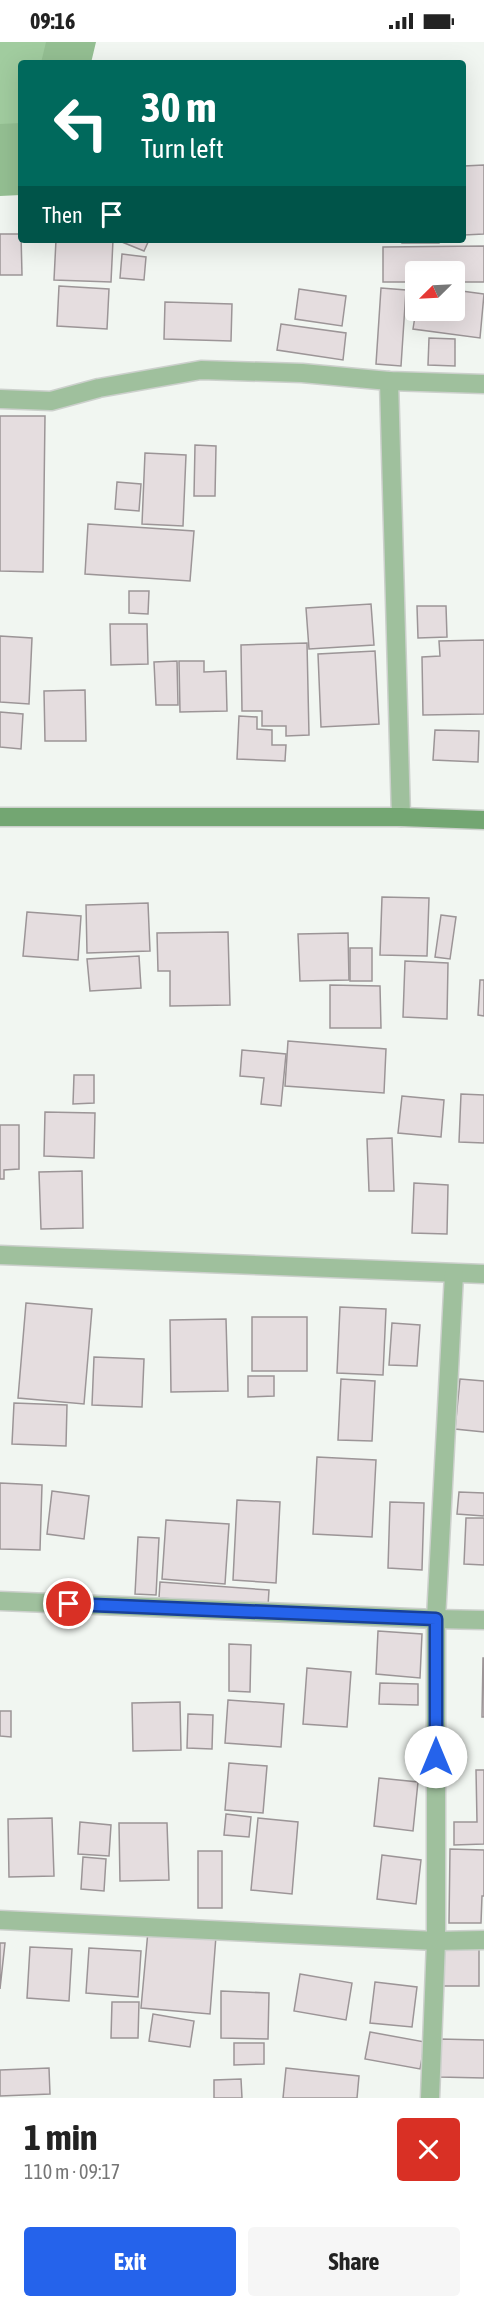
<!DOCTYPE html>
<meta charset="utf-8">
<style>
body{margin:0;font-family:"Asap Condensed",sans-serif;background:#f6f6f6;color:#222;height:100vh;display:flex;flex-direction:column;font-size:22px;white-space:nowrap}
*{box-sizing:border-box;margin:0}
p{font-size:20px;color:#767676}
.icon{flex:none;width:33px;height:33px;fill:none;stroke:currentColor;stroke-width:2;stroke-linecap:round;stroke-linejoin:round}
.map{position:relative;height:2056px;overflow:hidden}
.drawer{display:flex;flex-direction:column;background:#fff;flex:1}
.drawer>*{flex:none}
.top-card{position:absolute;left:18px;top:18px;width:448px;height:183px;border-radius:6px;box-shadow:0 6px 24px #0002;background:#00695c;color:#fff;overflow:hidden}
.needle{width:39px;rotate:246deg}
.fabs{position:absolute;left:405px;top:219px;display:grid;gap:12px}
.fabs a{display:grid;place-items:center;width:60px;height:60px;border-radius:6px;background:#fff;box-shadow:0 6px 24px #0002;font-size:30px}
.pin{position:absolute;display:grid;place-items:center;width:51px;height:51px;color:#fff;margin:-26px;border:3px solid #fff;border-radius:50%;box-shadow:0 2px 6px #0007}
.me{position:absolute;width:66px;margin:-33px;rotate:0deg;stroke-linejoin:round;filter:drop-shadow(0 0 4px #0008)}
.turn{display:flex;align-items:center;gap:21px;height:126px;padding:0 24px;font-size:27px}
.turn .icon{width:78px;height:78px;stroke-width:2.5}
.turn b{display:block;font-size:42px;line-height:51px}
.then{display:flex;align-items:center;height:57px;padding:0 24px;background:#0003;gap:12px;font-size:22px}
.round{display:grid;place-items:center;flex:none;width:63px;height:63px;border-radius:6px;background:#f6f6f6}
.headline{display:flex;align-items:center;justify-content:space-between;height:102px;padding:0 24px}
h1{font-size:36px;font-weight:700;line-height:45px}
.action{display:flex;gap:12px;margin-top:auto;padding:12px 24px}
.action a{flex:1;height:69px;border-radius:6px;background:#2563eb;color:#fff;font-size:24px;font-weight:700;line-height:69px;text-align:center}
.action a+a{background:#f6f6f6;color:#222}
.status{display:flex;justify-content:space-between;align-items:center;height:42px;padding:0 30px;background:#fff;direction:ltr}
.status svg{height:16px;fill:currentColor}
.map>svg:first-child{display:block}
.forest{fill:#94bf92}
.water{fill:#a1cc9f}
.building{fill:#e5dddf;stroke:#9c9597;stroke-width:1.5}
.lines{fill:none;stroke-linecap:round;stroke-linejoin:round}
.street-casing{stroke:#ccd0cc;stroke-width:21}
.secondary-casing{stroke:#ccd0cc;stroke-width:21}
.street{stroke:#9fc09d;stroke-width:18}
.secondary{stroke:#73a672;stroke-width:18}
.route-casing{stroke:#184099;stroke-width:15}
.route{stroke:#2563eb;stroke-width:10}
</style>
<div class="status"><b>09:16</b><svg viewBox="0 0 49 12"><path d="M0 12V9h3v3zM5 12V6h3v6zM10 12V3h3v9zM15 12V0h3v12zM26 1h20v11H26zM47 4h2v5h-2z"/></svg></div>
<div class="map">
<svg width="484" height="2056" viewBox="0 0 484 2056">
<rect width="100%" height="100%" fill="#f1f6f1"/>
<polygon class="forest" points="0,0 96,0 91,21 21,21 21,153 0,154"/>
<polygon class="water" points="0,0 46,0 41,21 21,21 21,81 0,82"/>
<g class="building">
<polygon points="484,123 484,192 464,193 464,124"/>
<polygon points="0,192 21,192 22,233 0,233"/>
<polygon points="56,198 113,198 111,240 54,238"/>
<polygon points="123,198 149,198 144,209 122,200"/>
<rect x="402" y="198" width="37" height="3"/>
<polygon points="484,204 484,240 454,240 454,230 416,230 416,240 383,240 383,205"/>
<polygon points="122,212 146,215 144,238 120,236"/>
<polygon points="59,244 109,247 107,287 57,284"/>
<polygon points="381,246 406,248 401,324 376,322"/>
<polygon points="299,247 346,254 342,284 295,277"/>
<polygon points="454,248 484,252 480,296 413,287 416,268 454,268"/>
<polygon points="165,260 232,262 231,299 164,297"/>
<polygon points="281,282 346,291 343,318 277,308"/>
<polygon points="429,296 455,297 455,324 428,323"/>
<polygon points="0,374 45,374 43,530 0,529"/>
<polygon points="195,403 216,404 215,454 194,454"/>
<polygon points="145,411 186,413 183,484 142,482"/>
<polygon points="117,440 141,442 139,469 115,467"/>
<polygon points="88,482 194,489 190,539 85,532"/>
<polygon points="129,549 149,549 148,572 129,571"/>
<polygon points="371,562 374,603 309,607 306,566"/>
<polygon points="417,564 446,564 447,595 418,596"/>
<polygon points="110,582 147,582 148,622 111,623"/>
<polygon points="0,594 32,596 29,662 0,660"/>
<polygon points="484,598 484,672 423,673 422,615 440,614 439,599"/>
<polygon points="307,601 309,693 286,694 286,684 262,684 262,669 242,669 241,603"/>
<polygon points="375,609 379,682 321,685 318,612"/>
<polygon points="177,619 178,663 156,663 154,620"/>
<polygon points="179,619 204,619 204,630 226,629 227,669 180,670"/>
<polygon points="85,648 86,699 45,699 44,649"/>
<polygon points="0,670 23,672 21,707 0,705"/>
<polygon points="239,674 257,675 257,687 272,688 272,703 286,703 285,719 237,717"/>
<polygon points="435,688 479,689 478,720 433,718"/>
<polygon points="382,855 429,856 427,914 380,913"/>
<polygon points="148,861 150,909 87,911 86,863"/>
<polygon points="27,870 81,874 78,918 23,914"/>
<polygon points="441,873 456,875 450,917 435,915"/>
<polygon points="228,890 230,963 170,964 170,929 158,929 157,891"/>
<polygon points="348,891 349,938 300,939 298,892"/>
<rect x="350" y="906" width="22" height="33"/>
<polygon points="139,914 141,946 90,949 87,917"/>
<polygon points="405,919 448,921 447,977 403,975"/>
<polygon points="480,938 484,938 484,974 478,973"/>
<polygon points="330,943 380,944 381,986 330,986"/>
<polygon points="288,999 386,1007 384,1051 285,1044"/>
<polygon points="242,1008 286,1012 281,1064 261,1062 264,1036 240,1034"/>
<polygon points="74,1033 94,1033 94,1061 73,1062"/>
<polygon points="461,1052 484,1053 484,1101 459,1100"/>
<polygon points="402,1054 444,1058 441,1095 398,1091"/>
<polygon points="45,1070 95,1071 94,1116 44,1114"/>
<polygon points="0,1083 19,1083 19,1127 4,1128 4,1137 0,1137"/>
<polygon points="392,1096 394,1149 369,1149 367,1097"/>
<polygon points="82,1129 83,1186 41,1187 39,1130"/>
<polygon points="414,1141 448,1143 447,1192 412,1191"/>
<polygon points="26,1261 92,1267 84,1362 18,1356"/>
<polygon points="340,1265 386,1267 383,1333 337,1331"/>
<rect x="252" y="1275" width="55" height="54"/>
<polygon points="226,1277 228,1349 171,1350 170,1278"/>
<polygon points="392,1281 420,1283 417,1324 389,1323"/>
<polygon points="94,1315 144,1317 142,1365 92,1363"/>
<polygon points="248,1334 274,1334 274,1354 248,1355"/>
<polygon points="341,1337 375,1339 372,1399 338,1398"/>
<polygon points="460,1337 484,1339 484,1390 455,1387"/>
<polygon points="14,1361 67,1363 66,1404 12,1402"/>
<polygon points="317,1415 376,1418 372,1495 313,1492"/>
<polygon points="0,1441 42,1443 40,1508 0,1507"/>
<polygon points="52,1449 89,1454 84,1497 47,1492"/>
<polygon points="459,1450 484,1451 484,1474 457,1472"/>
<polygon points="237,1458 280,1460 276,1541 233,1538"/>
<polygon points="390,1460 424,1461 422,1528 388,1526"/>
<polygon points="466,1476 484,1476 484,1523 464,1522"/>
<polygon points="166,1478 229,1482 225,1542 162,1537"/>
<polygon points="138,1495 159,1496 156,1553 135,1552"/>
<polygon points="160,1540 269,1548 268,1564 159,1556"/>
<polygon points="378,1589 422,1592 420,1636 376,1632"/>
<polygon points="229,1602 251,1603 250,1650 229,1649"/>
<polygon points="483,1616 484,1616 484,1675 482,1675"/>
<polygon points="307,1626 351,1630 347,1685 303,1682"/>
<polygon points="380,1641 418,1642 418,1663 379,1662"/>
<polygon points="228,1658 284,1662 281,1705 225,1701"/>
<polygon points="180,1660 181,1708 133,1709 132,1661"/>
<polygon points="0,1669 11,1669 11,1695 0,1694"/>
<polygon points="188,1672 213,1673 212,1707 187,1706"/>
<polygon points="229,1721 267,1724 263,1771 225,1768"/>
<polygon points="476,1728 484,1728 484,1802 454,1803 454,1780 477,1780"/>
<polygon points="379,1736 418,1740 413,1789 374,1784"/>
<polygon points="226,1772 251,1775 249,1795 224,1793"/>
<polygon points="52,1776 54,1834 9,1835 8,1777"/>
<polygon points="258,1776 298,1780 292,1852 251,1848"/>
<polygon points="80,1780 111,1783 109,1814 78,1812"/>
<polygon points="119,1781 167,1781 169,1838 120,1839"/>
<polygon points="450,1807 484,1808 484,1854 482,1854 481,1881 449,1881"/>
<rect x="198" y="1809" width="24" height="57"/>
<polygon points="382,1813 421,1818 416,1862 377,1857"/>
<polygon points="83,1815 106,1817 104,1849 81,1847"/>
<polygon points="148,1889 216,1894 210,1972 141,1966"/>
<polygon points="0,1901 5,1901 0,1947"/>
<polygon points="443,1904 479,1905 479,1944 443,1944"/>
<polygon points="30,1905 72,1907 69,1959 27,1956"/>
<polygon points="89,1906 141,1909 138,1955 86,1951"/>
<polygon points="300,1932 352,1941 346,1978 294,1969"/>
<polygon points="375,1940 417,1945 412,1985 370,1981"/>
<polygon points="221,1949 269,1951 268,1997 221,1996"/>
<polygon points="112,1960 139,1960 138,1996 111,1996"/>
<polygon points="153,1972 194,1979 190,2005 149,1999"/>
<polygon points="370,1990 425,2000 420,2027 365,2017"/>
<polygon points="439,1997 484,1998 484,2036 439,2035"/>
<polygon points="234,2001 264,2001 264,2022 234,2023"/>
<polygon points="49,2026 50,2052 0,2054 0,2028"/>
<polygon points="286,2026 359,2034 357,2056 283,2056"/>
<polygon points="241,2037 242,2056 214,2056 214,2038"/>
</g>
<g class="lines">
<g class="street-casing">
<g id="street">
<polyline points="389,339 401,775"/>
<polyline points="0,357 51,359 99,346 201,328 302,331 389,339 484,342"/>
<polyline points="0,1213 484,1232"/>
<polyline points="0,1559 436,1577 484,1578"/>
<polyline points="0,1878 436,1899 484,1898"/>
<polyline points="430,2056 436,1899 436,1577 454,1232"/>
</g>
</g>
<g class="secondary-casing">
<polyline id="secondary" points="0,775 401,775 484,778"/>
</g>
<use href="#street" class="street"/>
<use href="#secondary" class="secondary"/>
</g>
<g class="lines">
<g class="route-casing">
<polyline id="route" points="69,1562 436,1577 436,1715"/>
</g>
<use href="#route" class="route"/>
</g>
</svg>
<div class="fabs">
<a><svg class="needle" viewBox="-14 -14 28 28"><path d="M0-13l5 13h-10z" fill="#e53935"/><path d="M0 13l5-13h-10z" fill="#767676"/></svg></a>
</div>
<div class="pin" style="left:69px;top:1562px;background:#d93025"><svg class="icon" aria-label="arrive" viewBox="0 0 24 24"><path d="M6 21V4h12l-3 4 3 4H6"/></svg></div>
<svg class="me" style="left:436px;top:1715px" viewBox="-20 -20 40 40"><circle r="19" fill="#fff"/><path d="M0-13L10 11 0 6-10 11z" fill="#2563eb"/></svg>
<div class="top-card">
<div class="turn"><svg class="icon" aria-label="left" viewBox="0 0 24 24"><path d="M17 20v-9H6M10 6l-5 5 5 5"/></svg><div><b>30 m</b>Turn left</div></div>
<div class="then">Then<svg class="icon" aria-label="arrive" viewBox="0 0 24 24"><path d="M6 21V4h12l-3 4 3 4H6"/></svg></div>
</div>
</div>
<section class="drawer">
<div class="headline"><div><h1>1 min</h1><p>110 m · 09:17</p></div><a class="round" style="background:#d93025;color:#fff"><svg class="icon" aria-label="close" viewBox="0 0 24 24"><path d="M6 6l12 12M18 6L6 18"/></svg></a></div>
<div class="action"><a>Exit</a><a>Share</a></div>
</section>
